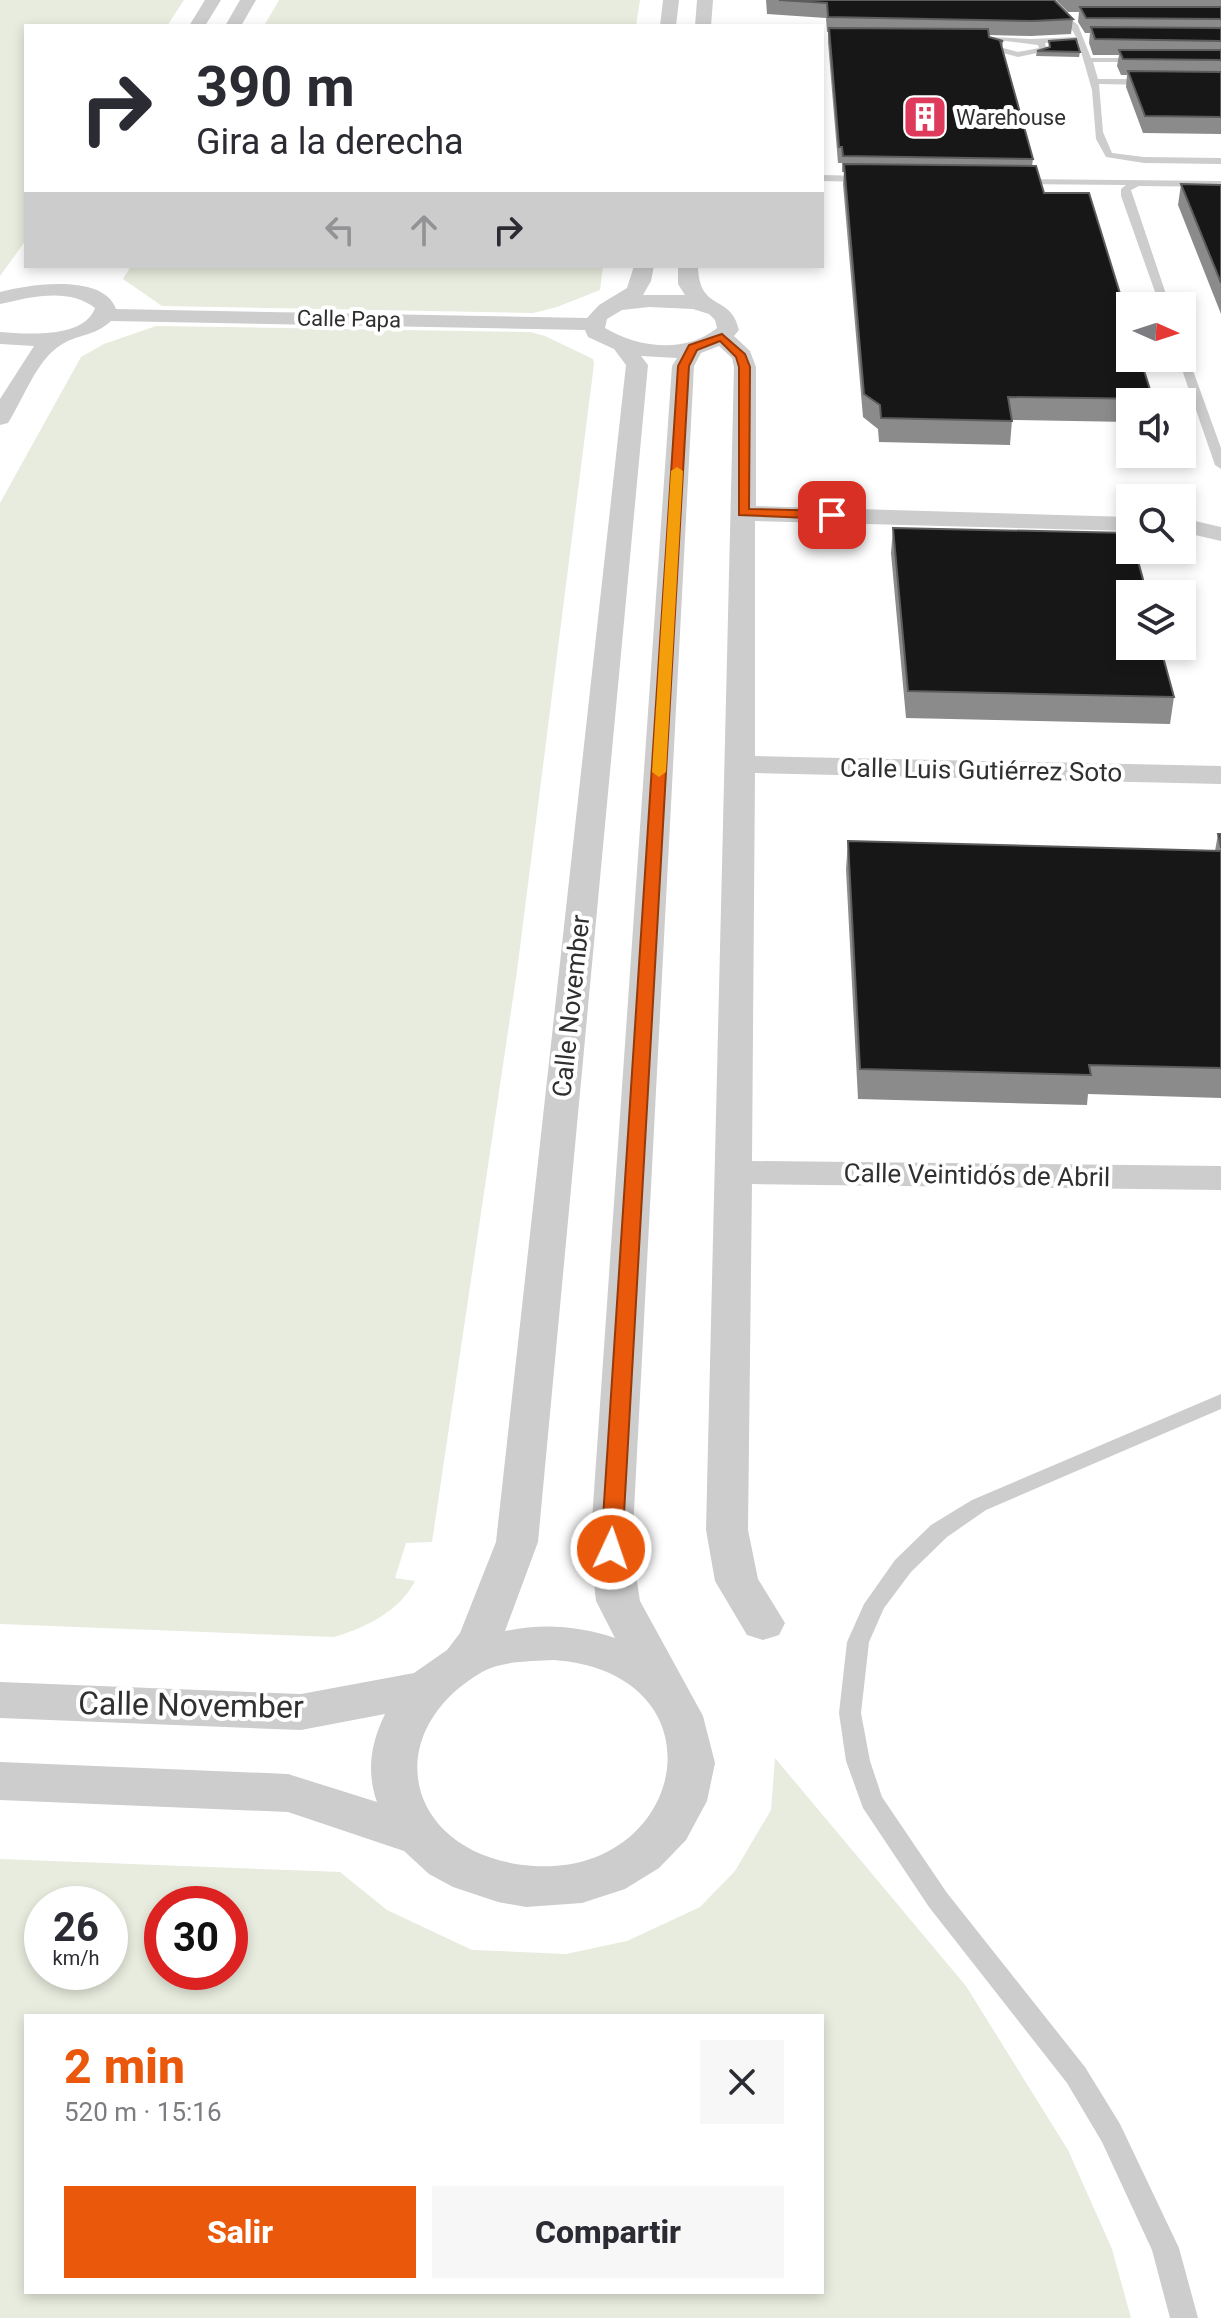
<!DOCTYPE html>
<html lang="es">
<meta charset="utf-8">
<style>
body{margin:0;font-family:Roboto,sans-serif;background:#f7f7f7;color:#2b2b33;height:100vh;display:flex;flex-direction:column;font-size:30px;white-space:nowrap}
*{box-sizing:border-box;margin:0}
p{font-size:26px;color:#7c7c81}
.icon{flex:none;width:44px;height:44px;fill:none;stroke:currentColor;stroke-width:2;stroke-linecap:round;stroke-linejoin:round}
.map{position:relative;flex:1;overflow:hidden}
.panel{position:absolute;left:24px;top:2014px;width:800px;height:280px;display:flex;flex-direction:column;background:#fff;border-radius:0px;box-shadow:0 4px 12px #0003}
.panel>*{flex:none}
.top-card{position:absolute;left:24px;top:24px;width:800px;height:244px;border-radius:0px;box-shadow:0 4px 12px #0003;background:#fff;color:#2b2b33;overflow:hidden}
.needle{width:52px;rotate:93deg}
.fabs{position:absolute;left:1116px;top:292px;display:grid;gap:16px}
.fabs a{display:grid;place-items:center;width:80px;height:80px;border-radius:0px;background:#fff;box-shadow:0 4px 12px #0003;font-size:40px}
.speed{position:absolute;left:24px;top:1886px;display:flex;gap:16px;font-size:40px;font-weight:700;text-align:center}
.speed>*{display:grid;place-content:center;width:104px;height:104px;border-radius:50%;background:#fff;box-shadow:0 4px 12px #0003;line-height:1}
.speed small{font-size:20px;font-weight:400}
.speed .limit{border:12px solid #d22;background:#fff;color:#111}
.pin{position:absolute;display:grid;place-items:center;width:68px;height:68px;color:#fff;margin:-34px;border-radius:16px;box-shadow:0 4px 12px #0006}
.me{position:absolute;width:88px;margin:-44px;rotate:3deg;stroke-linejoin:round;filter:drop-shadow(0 0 6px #0008)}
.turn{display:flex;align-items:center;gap:28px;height:168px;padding:0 40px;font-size:36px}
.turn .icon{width:104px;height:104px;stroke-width:2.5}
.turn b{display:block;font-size:56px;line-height:68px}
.lanes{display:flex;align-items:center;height:76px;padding:0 40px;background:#0003;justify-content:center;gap:40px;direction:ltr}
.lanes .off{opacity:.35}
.round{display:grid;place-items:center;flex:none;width:84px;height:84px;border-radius:0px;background:#f7f7f7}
.head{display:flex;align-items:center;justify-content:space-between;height:136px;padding:0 40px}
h1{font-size:48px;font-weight:800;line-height:60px;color:#ea580c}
.button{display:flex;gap:16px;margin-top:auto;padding:16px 40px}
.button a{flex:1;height:92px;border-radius:0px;background:#ea580c;color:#fff;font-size:32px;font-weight:800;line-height:92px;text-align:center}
.button a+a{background:#f7f7f7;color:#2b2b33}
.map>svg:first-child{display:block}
.green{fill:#e7ecde;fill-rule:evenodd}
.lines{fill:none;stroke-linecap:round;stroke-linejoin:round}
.lane{fill:#cdcdcd;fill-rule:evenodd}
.street{fill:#cdcdcd;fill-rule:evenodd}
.wall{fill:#8b8b8b}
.building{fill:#171717;stroke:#5d5d5d;stroke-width:2}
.route{fill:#ea580c;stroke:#983908;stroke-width:2}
.slow{fill:#f59e0b}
.labels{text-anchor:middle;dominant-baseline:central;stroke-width:8;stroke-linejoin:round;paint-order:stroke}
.far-poi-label{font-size:22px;fill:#303030;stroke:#fff;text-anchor:start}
.far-street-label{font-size:22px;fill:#303030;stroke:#fff}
.street-label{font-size:26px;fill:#303030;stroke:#fff}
.near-street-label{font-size:32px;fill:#303030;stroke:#fff}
</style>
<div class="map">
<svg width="1221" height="2318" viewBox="0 0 1221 2318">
<rect width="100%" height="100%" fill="#fff"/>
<g class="green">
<polygon points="0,0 184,0 167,26 26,26 26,240 0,276"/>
<polygon points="279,0 640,0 636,26 264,26"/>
<polygon points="131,266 603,266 600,290 557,307 533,313 162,306 123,279"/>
<path d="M156 326 530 332 545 336 593 359 594 364 517 971 432 1542 406 1543 395 1578 415 1581C400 1611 365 1628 334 1637L0 1624V503L81 357 104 344Z"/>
<path d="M775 1758 966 1986 1068 2150 1112 2249 1131 2318H0V1859L340 1872 387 1910 472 1950 566 1954 627 1941 700 1907 735 1871 771 1810ZM110 1904V1972H42V1904ZM162 1904H230V1972H162ZM26 2016H822V2292H26Z"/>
</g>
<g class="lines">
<g class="lane">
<path d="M1044 0H1052L1055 7 1078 25 1091 58H1142L1146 60 1142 62H1093L1098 79H1150L1154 82 1150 85 1099 84 1103 132 1112 153 1144 157 1221 158V164L1144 163 1106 157 1096 139 1092 90 1078 41 1045 43 1047 51 1018 57 988 49 992 41 965 38 969 36 1031 39 1076 37C1069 20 1052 16 1044 0ZM1005 41 1038 45 1039 48 1018 52 996 46Z"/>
<polygon points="822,175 866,176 871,179 866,182 822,181"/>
<polygon points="1013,179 1221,181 1221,187 1139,186 1131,190 1170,306 1160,306 1121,196 1121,189 1126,185 1016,184 1011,181"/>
<polygon points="1182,351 1187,354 1221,448 1221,469 1215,465 1178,358 1182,358"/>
<polygon points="1221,1394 1221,1409 986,1510 947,1537 911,1572 884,1608 869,1642 861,1713 870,1761 882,1797 947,1893 1085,2067 1120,2124 1179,2248 1198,2318 1170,2318 1152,2250 1102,2142 1067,2083 929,1907 863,1808 846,1761 839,1713 847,1642 864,1604 895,1560 931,1525 972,1500"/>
</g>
<g class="street">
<polygon points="205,0 221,0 205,26 189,26"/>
<polygon points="240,0 256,0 241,26 225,26"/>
<polygon points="663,0 679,0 676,26 660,26"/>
<polygon points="697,0 713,0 711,26 695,26"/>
<path d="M634 266H654L651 281 643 295H685L678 284V266H698C699 313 731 293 739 330L734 336 750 351 756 367V506L1130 517V531L755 521V756L1221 766V784L755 773 752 1161 1221 1166V1190L752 1184 748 1530 758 1579 785 1623 779 1635 763 1640 747 1635 715 1581 706 1530 734 367 732 358 719 346 701 353 694 366 632 1549 640 1601 703 1716 715 1763 707 1801 686 1840 659 1868 625 1889 582 1903 526 1907 498 1902 453 1887 429 1874 404 1851 288 1812 0 1800V1762L288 1774 377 1802C366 1771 371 1743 385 1714L301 1730 0 1718V1682L301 1694 414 1673 447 1650 460 1633 496 1542 626 365 614 349 588 337 585 330 111 321C96 335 82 334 66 342 39 355 26 393 11 418L8 423 0 425V399L34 346 0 344V332C26 334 84 339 95 308 69 287 30 297 0 304V292C28 284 104 273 116 309L587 318 599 305 627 288ZM649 307 693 309 709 314 715 320 717 328C685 354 639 348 605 328L607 319 622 310ZM641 356 677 358 672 366 590 1549 596 1601 615 1638C579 1626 543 1623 505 1631L538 1542 648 365ZM554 1660C732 1674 685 1885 523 1865 405 1850 378 1733 482 1672 501 1661 532 1661 554 1660Z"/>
<polygon points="1182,518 1221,527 1221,541 1182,532"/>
</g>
</g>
<g class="wall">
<polygon points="766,0 1054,0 1073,19 1071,34 1031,36 988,35 989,37 1003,41 1002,49 1033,159 1032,166 1044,193 1153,399 1152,402 1130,402 1130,422 1012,420 1010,445 879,442 878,429 863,417 843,184 844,172 842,172 842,163 838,163 828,42 828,32 827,32 826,18 767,14"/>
<polygon points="1056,0 1221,0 1221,134 1143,133 1126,87 1127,75 1121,75 1117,66 1119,55 1093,55 1089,43 1090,33 1085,33 1078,22 1079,12 1068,12"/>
<polygon points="1049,41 1080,52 1079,57 1036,56 1037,51 1049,48"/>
<polygon points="1181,184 1221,185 1221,314 1178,205"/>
<polygon points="893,528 1174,697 1170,724 906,718 891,553"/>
<polygon points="1218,834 1221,834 1221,1098 1088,1094 1087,1105 858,1099 846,869 848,841 1215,851"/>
</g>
<g class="building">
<polygon points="779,0 1054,0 1073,19 1033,21 828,17 827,3"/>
<polygon points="1080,7 1221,7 1221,19 1086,18"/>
<polygon points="1091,27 1221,28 1221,41 1095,39"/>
<polygon points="829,28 988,29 989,37 1003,41 1000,41 1033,159 843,156 842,147 839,147"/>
<polygon points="1076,39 1080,52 1037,51 1050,47 1049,41"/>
<polygon points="1119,50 1221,50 1221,60 1123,59"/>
<polygon points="1128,71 1221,72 1221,117 1145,116"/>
<polygon points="844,164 1036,166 1044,193 1089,193 1130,326 1130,358 1140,358 1153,399 1008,397 1012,421 881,418 880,405 864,394"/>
<polygon points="1181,184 1221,185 1221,283"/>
<polygon points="893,528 1130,533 1130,550 1135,550 1147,594 1130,594 1130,646 1160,646 1174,697 908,691"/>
<polygon points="1218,834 1221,834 1221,848"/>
<polygon points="848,841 1221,851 1221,1068 1089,1065 1091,1075 860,1069"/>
</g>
<polygon class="route" points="722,334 745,354 750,367 749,509 832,511 839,515 832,519 739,515 739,367 736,357 720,341 697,350 689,366 622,1549 619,1555 604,1555 601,1549 678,366 689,345"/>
<polygon class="slow" points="677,467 683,471 666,772 659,777 652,772 671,471"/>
<defs>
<g id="building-square" transform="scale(2.3)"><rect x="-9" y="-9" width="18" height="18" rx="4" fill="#de3a5b" stroke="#fff"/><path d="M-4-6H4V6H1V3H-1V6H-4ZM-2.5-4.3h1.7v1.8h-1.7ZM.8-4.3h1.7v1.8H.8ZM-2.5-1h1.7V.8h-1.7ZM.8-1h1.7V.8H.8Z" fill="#fff"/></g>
</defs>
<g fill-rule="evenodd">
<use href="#building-square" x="925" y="117"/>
</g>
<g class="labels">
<g class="far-poi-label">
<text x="956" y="117">Warehouse</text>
</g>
<g class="far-street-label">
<text transform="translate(349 319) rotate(1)">Calle Papa</text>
</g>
<g class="street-label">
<text transform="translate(981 770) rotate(1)">Calle Luis Gutiérrez Soto</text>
<text transform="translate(571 1006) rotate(-84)">Calle November</text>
<text transform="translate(977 1175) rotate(1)">Calle Veintidós de Abril</text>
</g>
<g class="near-street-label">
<text transform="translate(191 1705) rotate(1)">Calle November</text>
</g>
</g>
</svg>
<div class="fabs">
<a><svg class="needle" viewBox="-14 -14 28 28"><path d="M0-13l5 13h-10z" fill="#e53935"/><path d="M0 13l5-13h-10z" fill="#7c7c81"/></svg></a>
<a><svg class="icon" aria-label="sound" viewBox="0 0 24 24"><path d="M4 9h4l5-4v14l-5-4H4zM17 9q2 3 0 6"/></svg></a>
<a><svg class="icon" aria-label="search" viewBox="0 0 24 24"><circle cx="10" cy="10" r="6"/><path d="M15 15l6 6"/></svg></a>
<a><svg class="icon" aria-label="layers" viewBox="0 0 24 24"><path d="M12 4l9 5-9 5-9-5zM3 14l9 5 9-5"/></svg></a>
</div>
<div class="speed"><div>26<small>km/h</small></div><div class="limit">30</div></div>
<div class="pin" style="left:832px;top:515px;background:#d93025"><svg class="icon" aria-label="arrive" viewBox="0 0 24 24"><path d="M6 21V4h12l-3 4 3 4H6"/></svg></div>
<svg class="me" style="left:611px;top:1549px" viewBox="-20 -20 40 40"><circle r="17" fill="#ea580c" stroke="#fff" stroke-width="3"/><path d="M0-11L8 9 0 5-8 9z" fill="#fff"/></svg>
<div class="top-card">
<div class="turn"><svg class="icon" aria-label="right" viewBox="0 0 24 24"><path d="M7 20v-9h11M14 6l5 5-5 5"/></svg><div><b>390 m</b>Gira a la derecha</div></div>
<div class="lanes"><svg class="icon off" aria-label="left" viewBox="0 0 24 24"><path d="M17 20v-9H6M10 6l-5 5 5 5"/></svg><svg class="icon off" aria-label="ahead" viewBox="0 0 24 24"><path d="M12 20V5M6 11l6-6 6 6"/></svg><svg class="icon" aria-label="right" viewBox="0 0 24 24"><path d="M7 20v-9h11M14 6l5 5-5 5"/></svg></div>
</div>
<section class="panel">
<div class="head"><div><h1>2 min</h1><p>520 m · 15:16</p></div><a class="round"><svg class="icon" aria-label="close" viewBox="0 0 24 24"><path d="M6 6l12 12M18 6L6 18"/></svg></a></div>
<div class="button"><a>Salir</a><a>Compartir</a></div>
</section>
</div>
